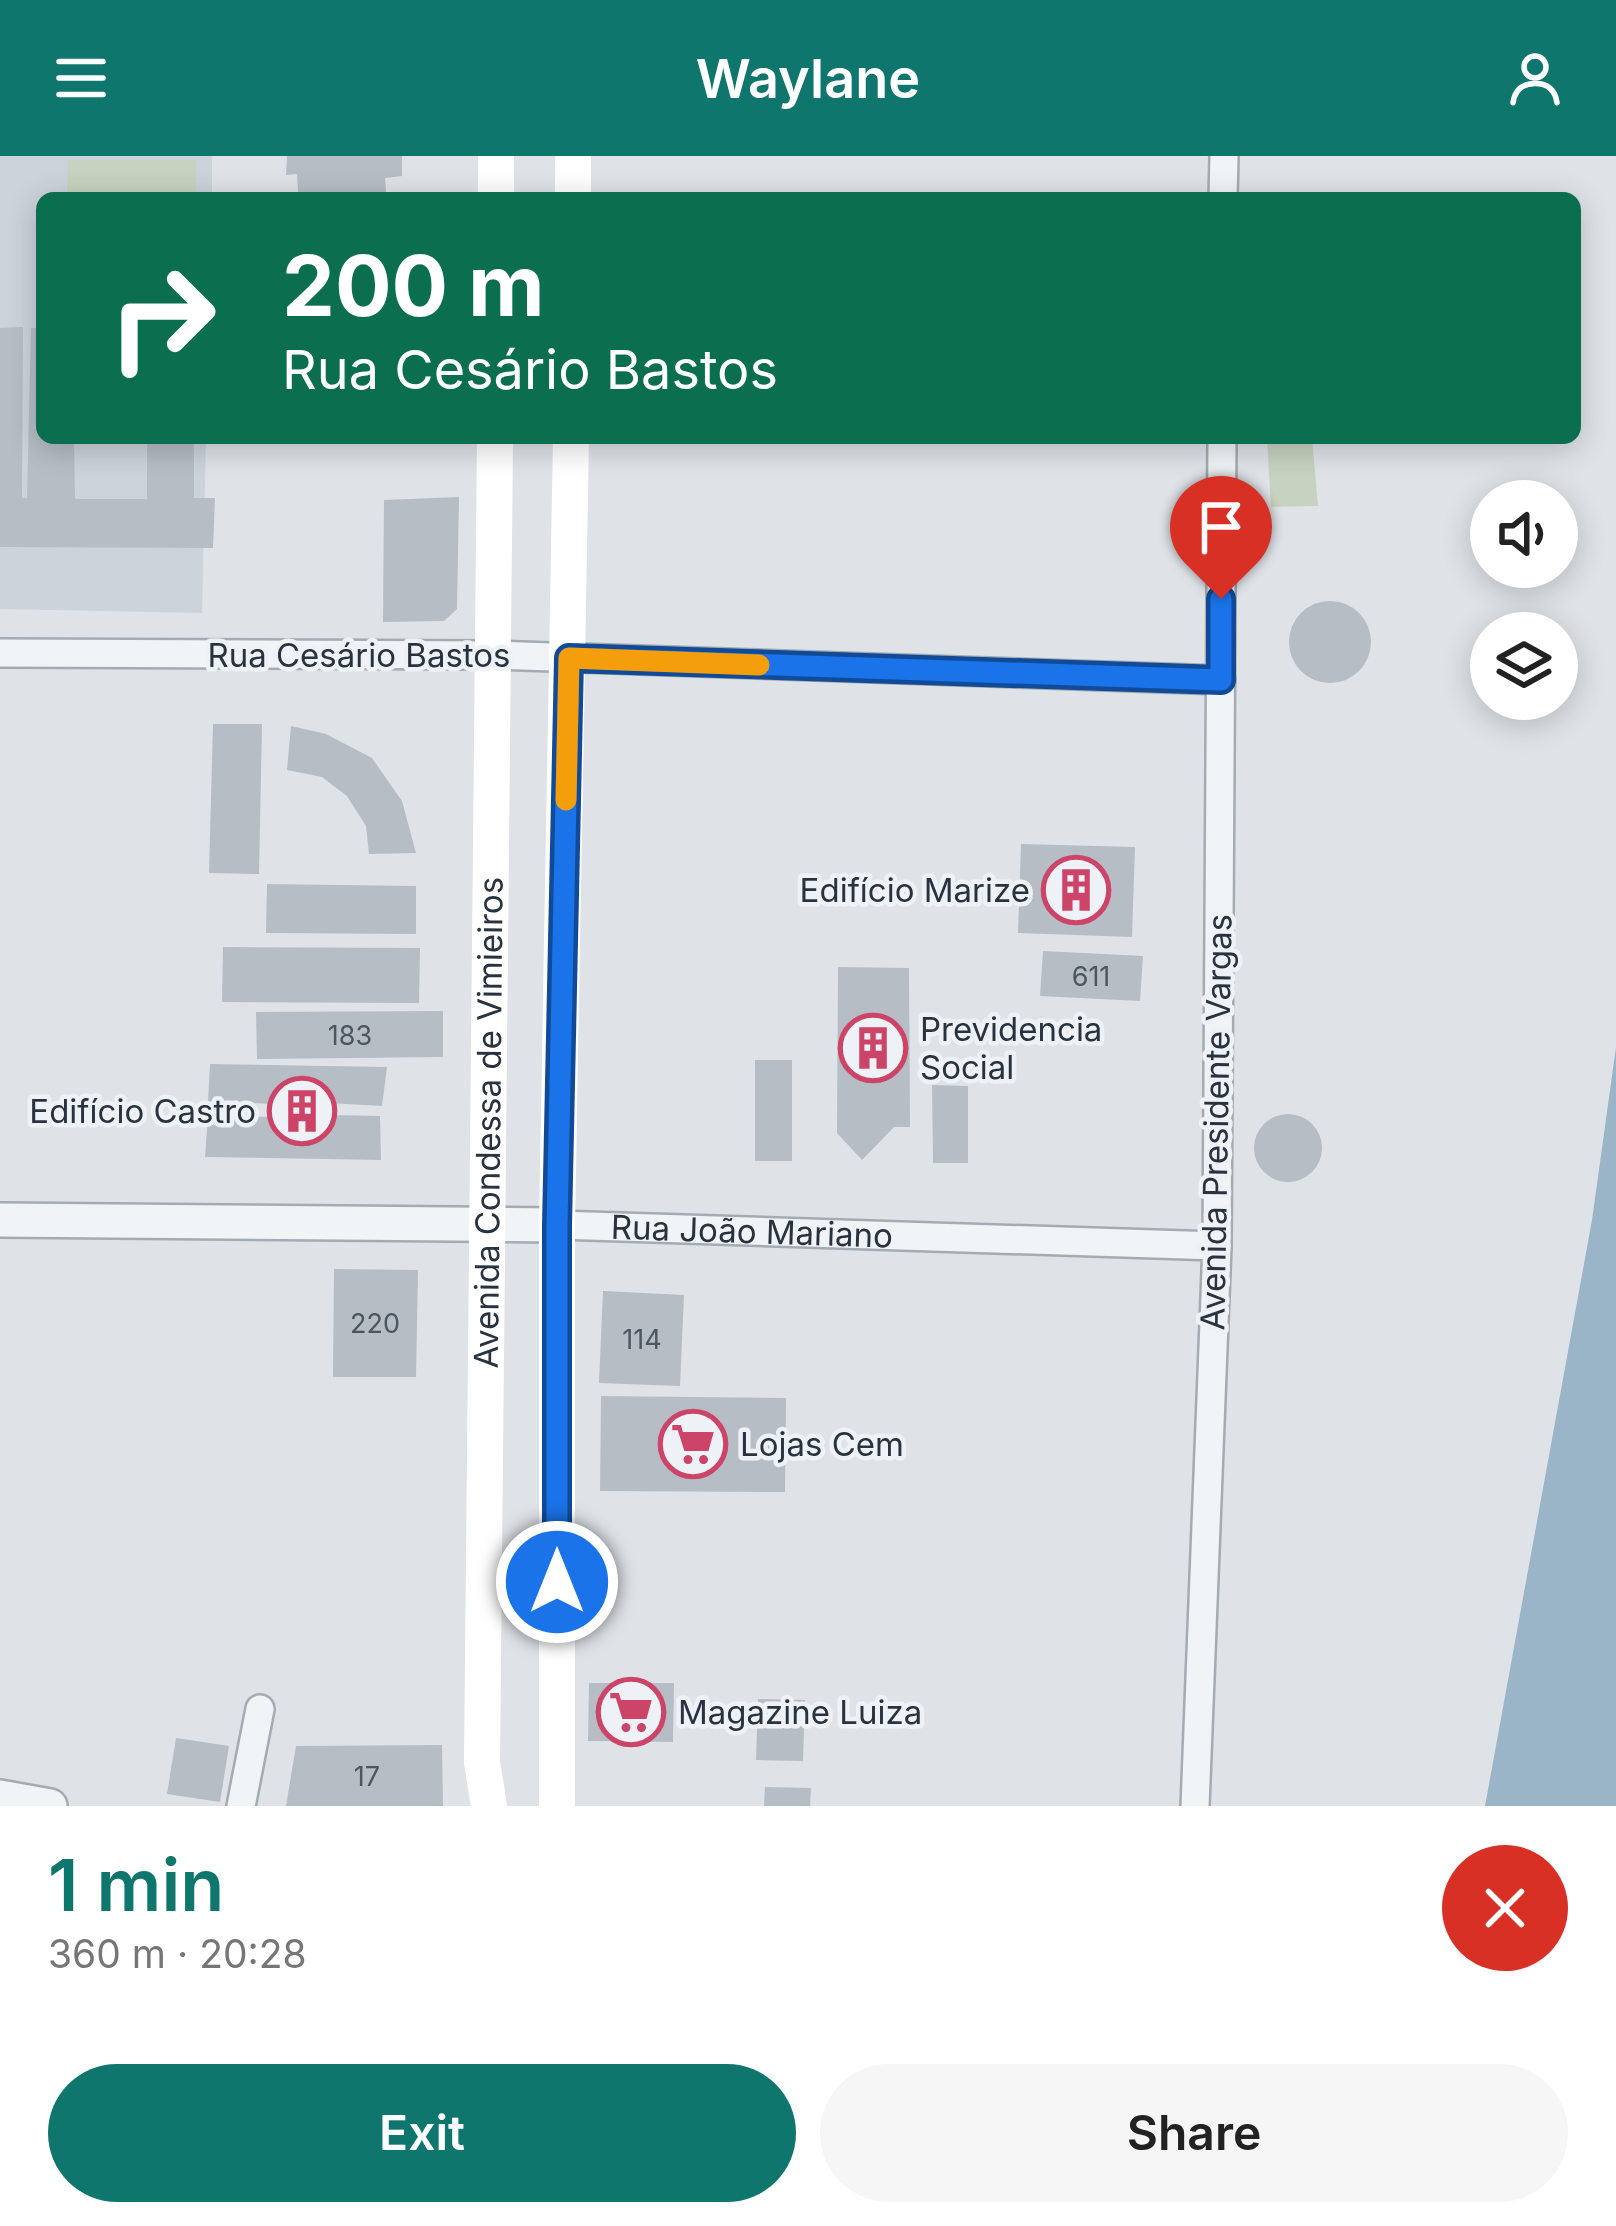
<!DOCTYPE html>
<meta charset="utf-8">
<style>
body{margin:0;font-family:Inter,sans-serif;background:#f6f6f6;color:#222;height:100vh;display:flex;flex-direction:column;font-size:45px;white-space:nowrap}
*{box-sizing:border-box;margin:0}
p{font-size:39px;color:#767676}
.icon{flex:none;width:66px;height:66px;fill:none;stroke:currentColor;stroke-width:2;stroke-linecap:round;stroke-linejoin:round}
.map{position:relative;height:1650px;overflow:hidden}
.sheet{display:flex;flex-direction:column;background:#fff;flex:1}
.sheet>*{flex:none}
.banner{position:absolute;left:36px;top:36px;width:1545px;height:252px;border-radius:18px;box-shadow:0 6px 30px #0003;background:#0b6e4f;color:#fff;overflow:hidden}
.buttons{position:absolute;left:1470px;top:324px;display:grid;gap:24px}
.buttons a{display:grid;place-items:center;width:108px;height:108px;border-radius:50%;background:#fff;box-shadow:0 6px 30px #0003;font-size:60px}
.pin{position:absolute;display:grid;place-items:center;width:102px;height:102px;color:#fff;margin:-123px -51px;border-radius:50% 50% 50% 0;rotate:-45deg;box-shadow:0 0 12px #0007}
.pin .icon{rotate:45deg}
.me{position:absolute;width:132px;margin:-66px;rotate:0deg;stroke-linejoin:round;filter:drop-shadow(0 0 9px #0008)}
.turn{display:flex;align-items:center;gap:42px;height:252px;padding:0 48px;font-size:54px}
.turn .icon{width:156px;height:156px;stroke-width:2.5}
.turn b{display:block;font-size:84px;line-height:102px}
.round{display:grid;place-items:center;flex:none;width:126px;height:126px;border-radius:63px;background:#f6f6f6}
.summary{display:flex;align-items:center;justify-content:space-between;height:204px;padding:0 48px}
h1{font-size:72px;font-weight:600;line-height:90px;color:#0f766e}
.button{display:flex;gap:24px;margin-top:auto;padding:24px 48px}
.button a{flex:1;height:138px;border-radius:72px;background:#0f766e;color:#fff;font-size:48px;font-weight:600;line-height:138px;text-align:center}
.button a+a{background:#f6f6f6;color:#222}
header{display:flex;justify-content:space-between;align-items:center;height:156px;padding:0 48px;background:#0f766e;color:#fff;font-size:54px;font-weight:600}
.map>svg:first-child{display:block}
.built{fill:#cdd3da}
.green{fill:#c7d2c0}
.water{fill:#9ab5c8}
.building{fill:#b6bdc5}
.lines{fill:none;stroke-linecap:round;stroke-linejoin:round}
.minor-casing{stroke:#a4abb2;stroke-width:32}
.tertiary-casing{stroke:#a4abb2;stroke-width:38}
.minor{stroke:#f1f4f6;stroke-width:27}
.tertiary{stroke:#f1f4f6;stroke-width:33}
.secondary{stroke:#fff;stroke-width:36}
.route-casing{stroke:#114b97;stroke-width:30}
.route{stroke:#1a73e8;stroke-width:21}
.slow{stroke:#f59e0b;stroke-width:21}
.labels{text-anchor:middle;dominant-baseline:central;stroke-width:9;stroke-linejoin:round;paint-order:stroke}
.number-label{font-size:27px;fill:#4c5660}
.street-label{font-size:33px;fill:#28333f;stroke:#eef2f6}
.poi-label{font-size:33px;fill:#28333f;stroke:#eef2f6;text-anchor:start}
</style>
<header><svg class="icon" aria-label="menu" viewBox="0 0 24 24"><path d="M4 6h16M4 12h16M4 18h16"/></svg>Waylane<svg class="icon" aria-label="person" viewBox="0 0 24 24"><circle cx="12" cy="8" r="4"/><path d="M4 21q1-7 8-7t8 7"/></svg></header>
<div class="map">
<svg width="1616" height="1650" viewBox="0 0 1616 1650">
<rect width="100%" height="100%" fill="#dfe3e8"/>
<polygon class="built" points="0,0 212,0 212,42 42,42 42,282 206,282 202,457 0,453"/>
<g class="green">
<polygon points="68,4 196,4 196,42 67,42"/>
<polygon points="1267,282 1312,282 1318,350 1271,351"/>
</g>
<polygon class="water" points="1616,891 1616,1650 1485,1650 1592,1064"/>
<g class="building">
<polygon points="287,0 402,0 402,20 385,22 386,36 401,37 402,42 277,42 277,38 298,37 297,18 286,19"/>
<polygon points="23,171 22,342 27,342 31,172 42,172 42,282 74,282 75,343 147,343 147,282 194,282 194,342 215,342 213,392 0,391 0,172"/>
<polygon points="459,341 457,453 444,465 383,466 384,344"/>
<circle cx="1330" cy="486" r="41"/>
<polygon points="213,568 262,568 259,718 209,717"/>
<polygon points="291,570 326,578 372,602 402,645 416,697 369,698 366,670 347,640 322,621 287,614"/>
<polygon points="1021,688 1135,691 1132,781 1018,777"/>
<polygon points="267,728 416,730 416,778 266,777"/>
<polygon points="223,791 420,792 419,847 222,846"/>
<polygon points="1043,795 1143,800 1140,845 1040,840"/>
<polygon points="838,811 909,812 910,971 894,971 862,1004 837,977"/>
<polygon points="443,855 443,901 257,903 256,856"/>
<rect x="755" y="904" width="37" height="101"/>
<polygon points="210,908 387,911 382,950 328,947 327,959 380,960 381,1004 205,1001 208,960 277,961 278,948 208,946"/>
<polygon points="932,929 968,930 968,1007 933,1007"/>
<circle cx="1288" cy="992" r="34"/>
<polygon points="334,1113 418,1114 416,1221 333,1221"/>
<polygon points="603,1135 684,1139 680,1230 599,1227"/>
<polygon points="601,1240 786,1242 785,1336 600,1335"/>
<polygon points="589,1527 674,1527 673,1586 588,1585"/>
<polygon points="758,1543 805,1544 803,1605 756,1604"/>
<polygon points="176,1582 229,1590 220,1646 167,1638"/>
<polygon points="442,1589 443,1650 286,1650 296,1590"/>
<polygon points="765,1631 811,1632 810,1650 764,1650"/>
</g>
<g class="lines">
<g class="minor-casing">
<g id="minor">
<polyline points="1223,42 1224,0"/>
<polyline points="0,497 494,499 1221,524"/>
<path id="s1" d="M557 1069 1217 1090"/>
<polyline points="241,1650 260,1553"/>
<polyline points="1195,1650 1217,1090 1222,282"/>
</g>
</g>
<g class="tertiary-casing">
<g id="tertiary">
<polyline points="0,1064 557,1069"/>
<polyline points="0,1641 50,1650"/>
</g>
</g>
<use href="#minor" class="minor"/>
<use href="#tertiary" class="tertiary"/>
<g class="secondary">
<polyline points="496,42 496,0"/>
<polyline points="573,42 573,0"/>
<path id="s2" d="M489 1650 482 1606 495 282"/>
<polyline points="557,1650 557,1069 571,282"/>
</g>
</g>
<g class="lines">
<g class="route-casing">
<polyline id="route" points="557,1426 557,1069 569,502 1221,524 1221,443"/>
</g>
<use href="#route" class="route"/>
<polyline class="slow" points="566,644 569,502 759,509"/>
</g>
<defs>
<g id="building-ring" transform="scale(3.45)"><circle r="9.5" fill="#eef2f6" stroke="#cc4569" stroke-width="1.5"/><path d="M-4-6H4V6H1V3H-1V6H-4ZM-2.5-4.3h1.7v1.8h-1.7ZM.8-4.3h1.7v1.8H.8ZM-2.5-1h1.7V.8h-1.7ZM.8-1h1.7V.8H.8Z" fill="#cc4569"/></g>
<g id="supermarket-ring" transform="scale(3.45)"><circle r="9.5" fill="#eef2f6" stroke="#cc4569" stroke-width="1.5"/><path d="M-6-5.5h2.5l.6 2H6L4.5 2H-2.5L-4.4-4H-6ZM-1.5 3.2a1.3 1.3 0 1 0 .1 0ZM3 3.2a1.3 1.3 0 1 0 .1 0Z" fill="#cc4569"/></g>
</defs>
<g fill-rule="evenodd">
<use href="#building-ring" x="1076" y="734"/>
<use href="#building-ring" x="873" y="892"/>
<use href="#building-ring" x="302" y="955"/>
<use href="#supermarket-ring" x="693" y="1288"/>
<use href="#supermarket-ring" x="631" y="1556"/>
</g>
<g class="labels">
<g class="number-label">
<text x="1091" y="820">611</text>
<text x="350" y="879">183</text>
<text x="375" y="1167">220</text>
<text x="642" y="1183">114</text>
<text x="367" y="1620">17</text>
</g>
<g class="street-label">
<text x="359" y="499">Rua Cesário Bastos</text>
<text stroke="none"><textPath href="#s2" startOffset="684">Avenida Condessa de Vimieiros</textPath></text>
<text transform="translate(1216 966) rotate(-89)">Avenida Presidente Vargas</text>
<text stroke="none"><textPath href="#s1" startOffset="195">Rua João Mariano</textPath></text>
</g>
<g class="poi-label">
<text x="1030" y="734" text-anchor="end">Edifício Marize</text>
<text x="920" y="873">Previdencia<tspan x="920" dy="38">Social</tspan></text>
<text x="256" y="955" text-anchor="end">Edifício Castro</text>
<text x="740" y="1288">Lojas Cem</text>
<text x="678" y="1556">Magazine Luiza</text>
</g>
</g>
</svg>
<div class="buttons">
<a><svg class="icon" aria-label="sound" viewBox="0 0 24 24"><path d="M4 9h4l5-4v14l-5-4H4zM17 9q2 3 0 6"/></svg></a>
<a><svg class="icon" aria-label="layers" viewBox="0 0 24 24"><path d="M12 4l9 5-9 5-9-5zM3 14l9 5 9-5"/></svg></a>
</div>
<div class="pin" style="left:1221px;top:443px;background:#d93025"><svg class="icon" aria-label="arrive" viewBox="0 0 24 24"><path d="M6 21V4h12l-3 4 3 4H6"/></svg></div>
<svg class="me" style="left:557px;top:1426px" viewBox="-20 -20 40 40"><circle r="17" fill="#1a73e8" stroke="#fff" stroke-width="3"/><path d="M0-11L8 9 0 5-8 9z" fill="#fff"/></svg>
<div class="banner">
<div class="turn"><svg class="icon" aria-label="right" viewBox="0 0 24 24"><path d="M7 20v-9h11M14 6l5 5-5 5"/></svg><div><b>200 m</b>Rua Cesário Bastos</div></div>
</div>
</div>
<section class="sheet">
<div class="summary"><div><h1>1 min</h1><p>360 m · 20:28</p></div><a class="round" style="background:#d93025;color:#fff"><svg class="icon" aria-label="close" viewBox="0 0 24 24"><path d="M6 6l12 12M18 6L6 18"/></svg></a></div>
<div class="button"><a>Exit</a><a>Share</a></div>
</section>
